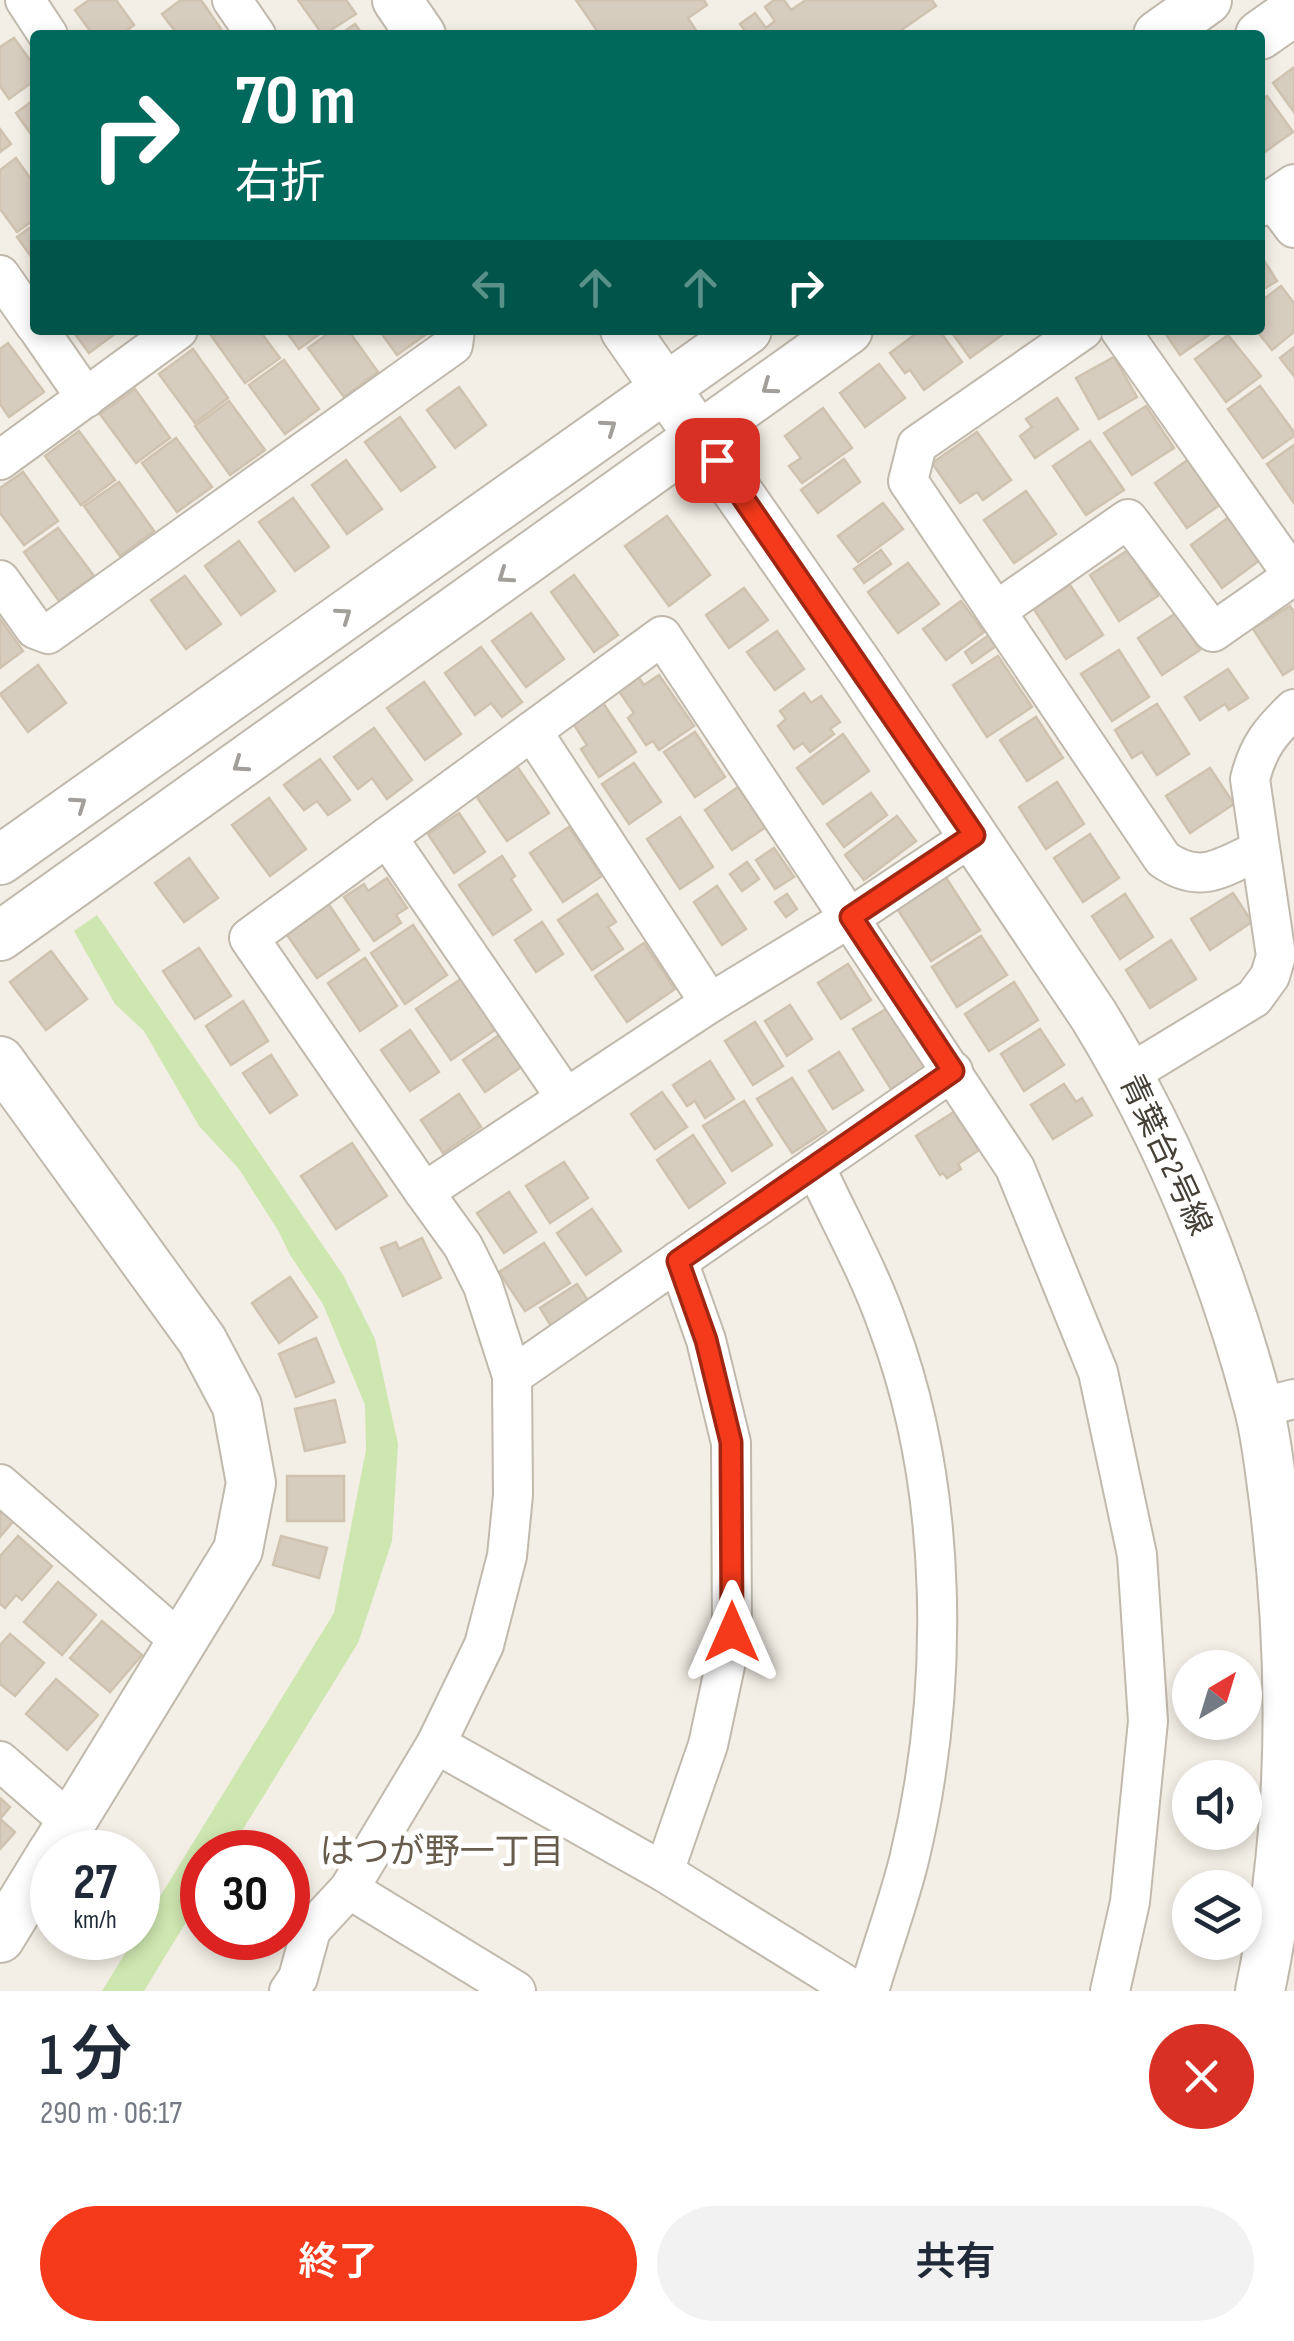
<!DOCTYPE html>
<html lang="ja">
<meta charset="utf-8">
<style>
body{margin:0;font-family:"Sofia Sans Condensed","Noto Sans JP",sans-serif;background:#f2f2f3;color:#1f2937;height:100vh;display:flex;flex-direction:column;font-size:38px;white-space:nowrap}
*{box-sizing:border-box;margin:0}
p{font-size:32px;color:#747a83}
.icon{flex:none;width:55px;height:55px;fill:none;stroke:currentColor;stroke-width:2;stroke-linecap:round;stroke-linejoin:round}
.map{position:relative;height:1991px;overflow:hidden}
.panel{display:flex;flex-direction:column;background:#fff;flex:1}
.panel>*{flex:none}
.guide{position:absolute;left:30px;top:30px;width:1235px;height:305px;border-radius:10px;box-shadow:0 5px 15px #0003;background:#00695c;color:#fff;overflow:hidden}
.needle{width:65px;rotate:38deg}
.controls{position:absolute;left:1172px;top:1650px;display:grid;gap:20px}
.controls a{display:grid;place-items:center;width:90px;height:90px;border-radius:50%;background:#fff;box-shadow:0 5px 15px #0003;font-size:50px}
.speed{position:absolute;left:30px;top:1830px;display:flex;gap:20px;font-size:50px;font-weight:700;text-align:center}
.speed>*{display:grid;place-content:center;width:130px;height:130px;border-radius:50%;background:#fff;box-shadow:0 5px 15px #0003;line-height:1}
.speed small{font-size:25px;font-weight:400}
.speed .limit{border:15px solid #d22;background:#fff;color:#111}
.pin{position:absolute;display:grid;place-items:center;width:85px;height:85px;color:#fff;margin:-42px;border-radius:20px;box-shadow:0 5px 15px #0006}
.me{position:absolute;width:110px;margin:-55px;rotate:0deg;stroke-linejoin:round;filter:drop-shadow(0 0 8px #0008)}
.turn{display:flex;align-items:center;gap:35px;height:210px;padding:0 40px;font-size:45px}
.turn .icon{width:130px;height:130px;stroke-width:2.5}
.turn b{display:block;font-size:70px;line-height:85px}
.lanes{display:flex;align-items:center;height:95px;padding:0 40px;background:#0003;justify-content:center;gap:50px;direction:ltr}
.lanes .off{opacity:.35}
.round{display:grid;place-items:center;flex:none;width:105px;height:105px;border-radius:52px;background:#f2f2f3}
.headline{display:flex;align-items:center;justify-content:space-between;height:170px;padding:0 40px}
h1{font-size:60px;font-weight:600;line-height:75px}
.cta{display:flex;gap:20px;margin-top:auto;padding:20px 40px}
.cta a{flex:1;height:115px;border-radius:60px;background:#f53a1b;color:#fff;font-size:40px;font-weight:600;line-height:115px;text-align:center}
.cta a+a{background:#f2f2f3;color:#1f2937}
.map>svg:first-child{display:block}
.green{fill:#cee6b0}
.building{fill:#d7cdbf;stroke:#cfc2af;stroke-width:2.5}
.lines{fill:none;stroke-linecap:round;stroke-linejoin:round}
.minor-casing{stroke:#c1b9ac;stroke-width:42}
.tertiary-casing{stroke:#c1b9ac;stroke-width:52}
.minor{stroke:#fff;stroke-width:38}
.tertiary{stroke:#fff;stroke-width:48}
.oneway{stroke:#a29f9a}
.route-casing{stroke:#9f2612;stroke-width:25}
.route{stroke:#f53a1b;stroke-width:18}
.labels{text-anchor:middle;dominant-baseline:central;stroke-width:10;stroke-linejoin:round;paint-order:stroke}
.street-label{font-size:32px;fill:#453f36;stroke:#fff}
.neighbourhood-label{font-size:35px;fill:#685d4d;stroke:#fff}
</style>
<div class="map">
<svg width="1294" height="1991" viewBox="0 0 1294 1991">
<rect width="100%" height="100%" fill="#f3efe6"/>
<polygon class="green" points="97,915 343,1275 375,1339 398,1444 392,1541 358,1643 229,1852 202,1852 202,1896 144,1991 102,1991 334,1613 366,1450 365,1405 323,1304 290,1255 279,1232 239,1169 199,1126 144,1031 115,1004 74,931"/>
<g class="building">
<polygon points="89,0 116,0 134,25 121,35 93,35 75,10"/>
<polygon points="181,0 201,0 221,29 213,35 178,35 162,14"/>
<polygon points="298,0 346,0 356,14 323,35"/>
<polygon points="576,0 704,0 707,5 688,18 699,35 600,35"/>
<polygon points="774,0 784,0 791,10 806,0 932,0 936,6 894,35 748,35 740,24 755,13 766,28 775,21 765,7"/>
<polygon points="355,24 363,35 339,35"/>
<polygon points="14,38 35,67 35,80 9,99 0,86 0,47"/>
<polygon points="1293,68 1294,69 1294,112 1273,83"/>
<polygon points="1267,96 1293,132 1262,154 1260,101"/>
<polygon points="35,99 35,140 16,113"/>
<polygon points="0,129 11,144 0,152"/>
<polygon points="16,158 35,185 35,219 17,232 0,209 0,170"/>
<polygon points="35,224 35,262 17,237"/>
<polygon points="1260,254 1277,281 1260,291"/>
<polygon points="1281,286 1294,303 1294,332 1272,350 1256,330 1260,330 1260,302"/>
<polygon points="72,330 120,330 89,353"/>
<polygon points="215,330 259,330 280,358 245,383 210,334"/>
<polygon points="285,330 325,330 299,349"/>
<polygon points="333,330 348,330 378,372 344,397 308,348"/>
<polygon points="379,330 432,330 397,355"/>
<polygon points="921,330 939,330 962,362 924,390 910,370 905,373 890,353"/>
<polygon points="950,330 1009,330 970,358"/>
<polygon points="1163,330 1216,330 1180,355"/>
<polygon points="1228,335 1261,376 1226,402 1195,359"/>
<polygon points="8,343 44,392 9,417 0,404 0,349"/>
<polygon points="1294,347 1294,376 1280,358"/>
<polygon points="193,349 228,398 195,423 159,374"/>
<polygon points="1114,357 1137,397 1099,419 1076,378"/>
<polygon points="284,360 319,409 285,434 249,385"/>
<polygon points="879,364 905,398 865,427 840,393"/>
<polygon points="1260,386 1294,432 1294,436 1263,458 1228,409"/>
<polygon points="459,387 486,425 455,448 427,410"/>
<polygon points="135,389 170,438 136,463 100,414"/>
<polygon points="1057,398 1078,429 1035,458 1020,436 1032,427 1026,419"/>
<polygon points="229,401 265,450 230,475 195,426"/>
<polygon points="1146,406 1174,448 1132,475 1104,433"/>
<polygon points="823,408 852,448 802,483 789,466 801,458 785,436"/>
<polygon points="400,417 435,467 401,491 365,442"/>
<polygon points="79,431 115,480 81,505 45,456"/>
<polygon points="977,432 1011,480 983,500 977,492 960,503 932,463"/>
<polygon points="176,438 212,487 177,512 142,463"/>
<polygon points="1090,441 1124,490 1086,515 1053,466"/>
<polygon points="1294,445 1294,503 1267,464"/>
<polygon points="844,459 860,482 818,513 801,490"/>
<polygon points="1189,459 1221,504 1187,528 1155,483"/>
<polygon points="346,460 382,509 347,534 312,485"/>
<polygon points="23,472 58,521 24,545 0,513 0,488"/>
<polygon points="119,482 154,531 120,556 84,506"/>
<polygon points="1026,491 1056,534 1014,563 984,520"/>
<polygon points="293,498 329,547 295,571 259,522"/>
<polygon points="883,503 903,529 858,562 838,536"/>
<polygon points="667,516 710,575 669,606 625,546"/>
<polygon points="1229,517 1260,560 1222,588 1191,545"/>
<polygon points="58,528 94,576 59,601 24,552"/>
<polygon points="239,541 275,591 241,615 205,566"/>
<polygon points="881,550 891,564 864,583 854,569"/>
<polygon points="1128,550 1158,596 1119,621 1090,575"/>
<polygon points="908,563 939,604 898,633 868,592"/>
<polygon points="574,575 618,635 594,652 551,592"/>
<polygon points="185,576 221,624 186,649 151,600"/>
<polygon points="1070,585 1103,635 1066,659 1034,609"/>
<polygon points="744,588 768,620 729,648 706,615"/>
<polygon points="961,601 984,632 946,660 923,629"/>
<polygon points="1290,606 1294,612 1294,668 1283,675 1253,629"/>
<polygon points="531,613 564,659 526,687 492,641"/>
<polygon points="1176,613 1200,650 1162,675 1138,638"/>
<polygon points="0,619 23,651 0,668"/>
<polygon points="777,631 804,669 775,690 747,652"/>
<polygon points="989,635 996,646 972,663 965,652"/>
<polygon points="481,647 522,702 502,717 491,703 475,715 445,673"/>
<polygon points="1119,650 1149,697 1112,721 1081,674"/>
<polygon points="998,656 1032,707 987,737 953,685"/>
<polygon points="38,665 66,703 28,732 0,694"/>
<polygon points="1228,669 1248,698 1229,710 1225,704 1200,720 1185,697"/>
<polygon points="636,674 644,685 659,675 694,726 659,750 653,741 646,745 628,718 634,713 617,688"/>
<polygon points="424,682 461,734 425,760 387,708"/>
<polygon points="804,693 811,703 821,696 840,722 830,729 834,734 810,752 803,743 794,749 778,726 786,719 780,711"/>
<polygon points="603,703 636,752 599,777 581,749 587,745 573,723"/>
<polygon points="1157,704 1189,754 1157,775 1142,752 1132,758 1115,730"/>
<polygon points="1036,717 1063,758 1027,781 1000,740"/>
<polygon points="374,728 412,780 387,799 372,778 358,789 334,757"/>
<polygon points="695,732 725,777 695,797 664,752"/>
<polygon points="843,734 869,771 823,804 797,768"/>
<polygon points="320,759 350,800 328,815 317,801 304,810 284,785"/>
<polygon points="634,763 661,802 629,824 602,784"/>
<polygon points="516,765 549,813 507,841 474,793"/>
<polygon points="1210,768 1234,804 1190,833 1166,796"/>
<polygon points="1057,782 1084,824 1046,849 1019,807"/>
<polygon points="738,787 766,827 732,850 705,810"/>
<polygon points="871,793 887,815 844,847 827,824"/>
<polygon points="269,798 306,849 270,876 232,825"/>
<polygon points="459,813 485,852 454,873 428,834"/>
<polygon points="897,816 916,841 864,880 845,855"/>
<polygon points="680,817 713,867 680,889 647,839"/>
<polygon points="569,827 602,876 563,902 530,853"/>
<polygon points="1090,834 1119,878 1083,902 1054,858"/>
<polygon points="774,848 794,877 775,889 756,860"/>
<polygon points="502,856 515,876 511,879 531,910 493,935 459,885"/>
<polygon points="189,858 218,898 184,922 155,883"/>
<polygon points="747,862 759,879 742,891 730,874"/>
<polygon points="945,876 980,930 931,961 896,907"/>
<polygon points="387,878 407,908 396,915 401,923 374,941 344,897 364,884 368,891"/>
<polygon points="717,886 746,929 722,945 694,902"/>
<polygon points="1233,893 1252,922 1210,950 1191,919"/>
<polygon points="597,894 616,922 608,927 623,949 592,970 558,920"/>
<polygon points="787,894 797,909 786,917 775,902"/>
<polygon points="1125,894 1153,937 1120,959 1092,916"/>
<polygon points="328,903 359,950 317,978 285,932"/>
<polygon points="542,922 563,954 536,972 515,940"/>
<polygon points="413,925 447,975 405,1004 371,953"/>
<polygon points="981,936 1007,975 957,1007 932,967"/>
<polygon points="1171,940 1196,979 1150,1008 1126,970"/>
<polygon points="644,943 675,989 627,1022 595,976"/>
<polygon points="199,948 231,996 195,1019 163,971"/>
<polygon points="51,951 87,999 46,1030 10,982"/>
<polygon points="365,958 397,1006 360,1031 328,983"/>
<polygon points="848,964 871,1000 841,1019 818,983"/>
<polygon points="464,977 498,1028 451,1060 416,1009"/>
<polygon points="1014,982 1038,1020 989,1051 965,1014"/>
<polygon points="243,1001 268,1041 231,1065 206,1026"/>
<polygon points="790,1005 812,1039 787,1056 765,1021"/>
<polygon points="891,1006 929,1065 891,1089 853,1029"/>
<polygon points="755,1022 783,1066 753,1085 725,1041"/>
<polygon points="1040,1029 1064,1065 1024,1091 1001,1054"/>
<polygon points="410,1030 439,1072 410,1091 381,1050"/>
<polygon points="505,1031 527,1063 485,1092 463,1060"/>
<polygon points="839,1052 863,1090 833,1109 809,1071"/>
<polygon points="271,1055 297,1095 270,1113 243,1073"/>
<polygon points="710,1061 734,1099 705,1118 695,1101 687,1106 673,1085"/>
<polygon points="792,1078 826,1131 792,1153 757,1099"/>
<polygon points="1064,1084 1076,1102 1082,1098 1092,1115 1053,1139 1031,1105"/>
<polygon points="662,1092 687,1127 655,1149 631,1114"/>
<polygon points="459,1094 481,1127 443,1153 421,1120"/>
<polygon points="744,1101 772,1145 732,1171 703,1126"/>
<polygon points="954,1112 979,1150 958,1164 961,1169 947,1178 943,1173 940,1175 916,1136"/>
<polygon points="693,1135 725,1183 689,1208 657,1160"/>
<polygon points="352,1143 387,1196 336,1229 301,1176"/>
<polygon points="564,1162 588,1198 550,1223 526,1186"/>
<polygon points="509,1192 536,1232 504,1253 477,1213"/>
<polygon points="592,1209 621,1251 586,1275 557,1233"/>
<polygon points="422,1238 441,1278 403,1296 381,1248 396,1242 399,1249"/>
<polygon points="544,1243 570,1283 525,1311 499,1272"/>
<polygon points="290,1277 317,1317 279,1343 252,1303"/>
<polygon points="577,1284 591,1305 554,1331 540,1308"/>
<polygon points="316,1338 334,1382 296,1397 279,1354"/>
<polygon points="335,1400 345,1442 305,1451 295,1409"/>
<rect x="287" y="1476" width="57" height="45"/>
<polygon points="0,1494 21,1512 0,1537"/>
<polygon points="18,1536 52,1566 22,1600 16,1595 5,1608 0,1604 0,1556"/>
<polygon points="281,1536 327,1548 319,1578 273,1565"/>
<polygon points="58,1582 96,1615 62,1655 24,1622"/>
<polygon points="102,1621 142,1655 110,1692 70,1658"/>
<polygon points="10,1634 44,1663 15,1696 0,1684 0,1645"/>
<polygon points="56,1679 98,1715 67,1750 26,1714"/>
<polygon points="0,1798 10,1807 0,1819 15,1832 0,1849"/>
</g>
<g class="lines">
<g class="minor-casing">
<g id="minor">
<polyline points="25,0 48,35"/>
<polyline points="232,0 256,35"/>
<polyline points="1272,199 1294,228"/>
<polyline points="1260,207 1294,184"/>
<polyline points="0,275 35,325"/>
<polyline points="39,330 86,398"/>
<path d="M1083 330 917 445 908 481 1163 859C1201 886 1222 867 1260 850"/>
<polyline points="1120,330 1294,577"/>
<polyline points="0,460 178,330"/>
<polyline points="0,580 35,629 48,634 453,345 455,330"/>
<polyline points="996,611 1128,519 1213,632 1293,576"/>
<polyline points="532,731 710,1003"/>
<polyline points="974,835 851,917 710,1003 424,1192 249,938 662,636 1015,1168 1098,1372 1137,1555 1148,1721 1130,1902 1110,1991"/>
<polyline points="387,837 566,1098"/>
<path d="M1129 1074 1254 998 1270 976 1276 956 1250 779C1258 747 1270 732 1294 709"/>
<path d="M815 1166C839 1219 869 1271 888 1326 949 1490 950 1690 909 1860 898 1904 882 1947 869 1991"/>
<polyline points="424,1192 463,1246 483,1286 512,1376 513,1495 507,1556 484,1645 436,1744 349,1889 516,1991"/>
<polyline points="512,1376 953,1071"/>
<polyline points="1259,1408 1294,1399"/>
<polyline points="0,1484 181,1642"/>
<polyline points="436,1744 664,1872 856,1991"/>
<polyline points="0,1761 71,1823"/>
<polyline points="664,1872 708,1745 732,1633 731,1443 706,1340 678,1261"/>
<polyline points="289,1991 298,1978 311,1930 349,1889"/>
</g>
</g>
<g class="tertiary-casing">
<g id="tertiary">
<polyline points="397,0 421,35"/>
<polyline points="1158,35 1207,0"/>
<polyline points="1260,35 1294,11"/>
<path d="M625 330 861 669 1094 1016C1168 1137 1222 1268 1258 1405 1266 1434 1269 1465 1273 1494 1294 1658 1294 1829 1260 1991"/>
<polyline points="0,860 747,330"/>
<polyline points="0,936 848,330"/>
<polyline points="0,1061 202,1340 237,1406 251,1483 238,1550 53,1852"/>
<polyline points="0,1938 52,1853"/>
</g>
</g>
<use href="#minor" class="minor"/>
<use href="#tertiary" class="tertiary"/>
</g>
<defs><path id="oneway-chevron" d="M-2-3.5L2.5 0L-2 3.5" fill="none" stroke-width="1.6" stroke-linecap="round" stroke-linejoin="round" transform="scale(2.5)"/></defs>
<g class="oneway">
<use href="#oneway-chevron" transform="translate(769 387) rotate(144)"/>
<use href="#oneway-chevron" transform="translate(609 427) rotate(-35)"/>
<use href="#oneway-chevron" transform="translate(505 576) rotate(145)"/>
<use href="#oneway-chevron" transform="translate(344 615) rotate(-35)"/>
<use href="#oneway-chevron" transform="translate(240 765) rotate(145)"/>
<use href="#oneway-chevron" transform="translate(79 804) rotate(-35)"/>
</g>
<g class="lines">
<g class="route-casing">
<polyline id="route" points="717,460 974,835 851,917 953,1071 678,1261 706,1340 731,1442 732,1632"/>
</g>
<use href="#route" class="route"/>
</g>
<g class="labels">
<g class="street-label">
<text transform="translate(1165 1155) rotate(65)">青葉台2号線</text>
</g>
<g class="neighbourhood-label">
<text x="442" y="1852">はつが野一丁目</text>
</g>
</g>
</svg>
<div class="controls">
<a><svg class="needle" viewBox="-14 -14 28 28"><path d="M0-13l5 13h-10z" fill="#e53935"/><path d="M0 13l5-13h-10z" fill="#747a83"/></svg></a>
<a><svg class="icon" aria-label="sound" viewBox="0 0 24 24"><path d="M4 9h4l5-4v14l-5-4H4zM17 9q2 3 0 6"/></svg></a>
<a><svg class="icon" aria-label="layers" viewBox="0 0 24 24"><path d="M12 4l9 5-9 5-9-5zM3 14l9 5 9-5"/></svg></a>
</div>
<div class="speed"><div>27<small>km/h</small></div><div class="limit">30</div></div>
<div class="pin" style="left:717px;top:460px;background:#d93025"><svg class="icon" aria-label="arrive" viewBox="0 0 24 24"><path d="M6 21V4h12l-3 4 3 4H6"/></svg></div>
<svg class="me" style="left:732px;top:1632px" viewBox="-20 -20 40 40"><path d="M0-17L14 15 0 8-14 15z" fill="#f53a1b" stroke="#fff" stroke-width="4"/></svg>
<div class="guide">
<div class="turn"><svg class="icon" aria-label="right" viewBox="0 0 24 24"><path d="M7 20v-9h11M14 6l5 5-5 5"/></svg><div><b>70 m</b>右折</div></div>
<div class="lanes"><svg class="icon off" aria-label="left" viewBox="0 0 24 24"><path d="M17 20v-9H6M10 6l-5 5 5 5"/></svg><svg class="icon off" aria-label="ahead" viewBox="0 0 24 24"><path d="M12 20V5M6 11l6-6 6 6"/></svg><svg class="icon off" aria-label="ahead" viewBox="0 0 24 24"><path d="M12 20V5M6 11l6-6 6 6"/></svg><svg class="icon" aria-label="right" viewBox="0 0 24 24"><path d="M7 20v-9h11M14 6l5 5-5 5"/></svg></div>
</div>
</div>
<section class="panel">
<div class="headline"><div><h1>1 分</h1><p>290 m · 06:17</p></div><a class="round" style="background:#d93025;color:#fff"><svg class="icon" aria-label="close" viewBox="0 0 24 24"><path d="M6 6l12 12M18 6L6 18"/></svg></a></div>
<div class="cta"><a>終了</a><a>共有</a></div>
</section>
